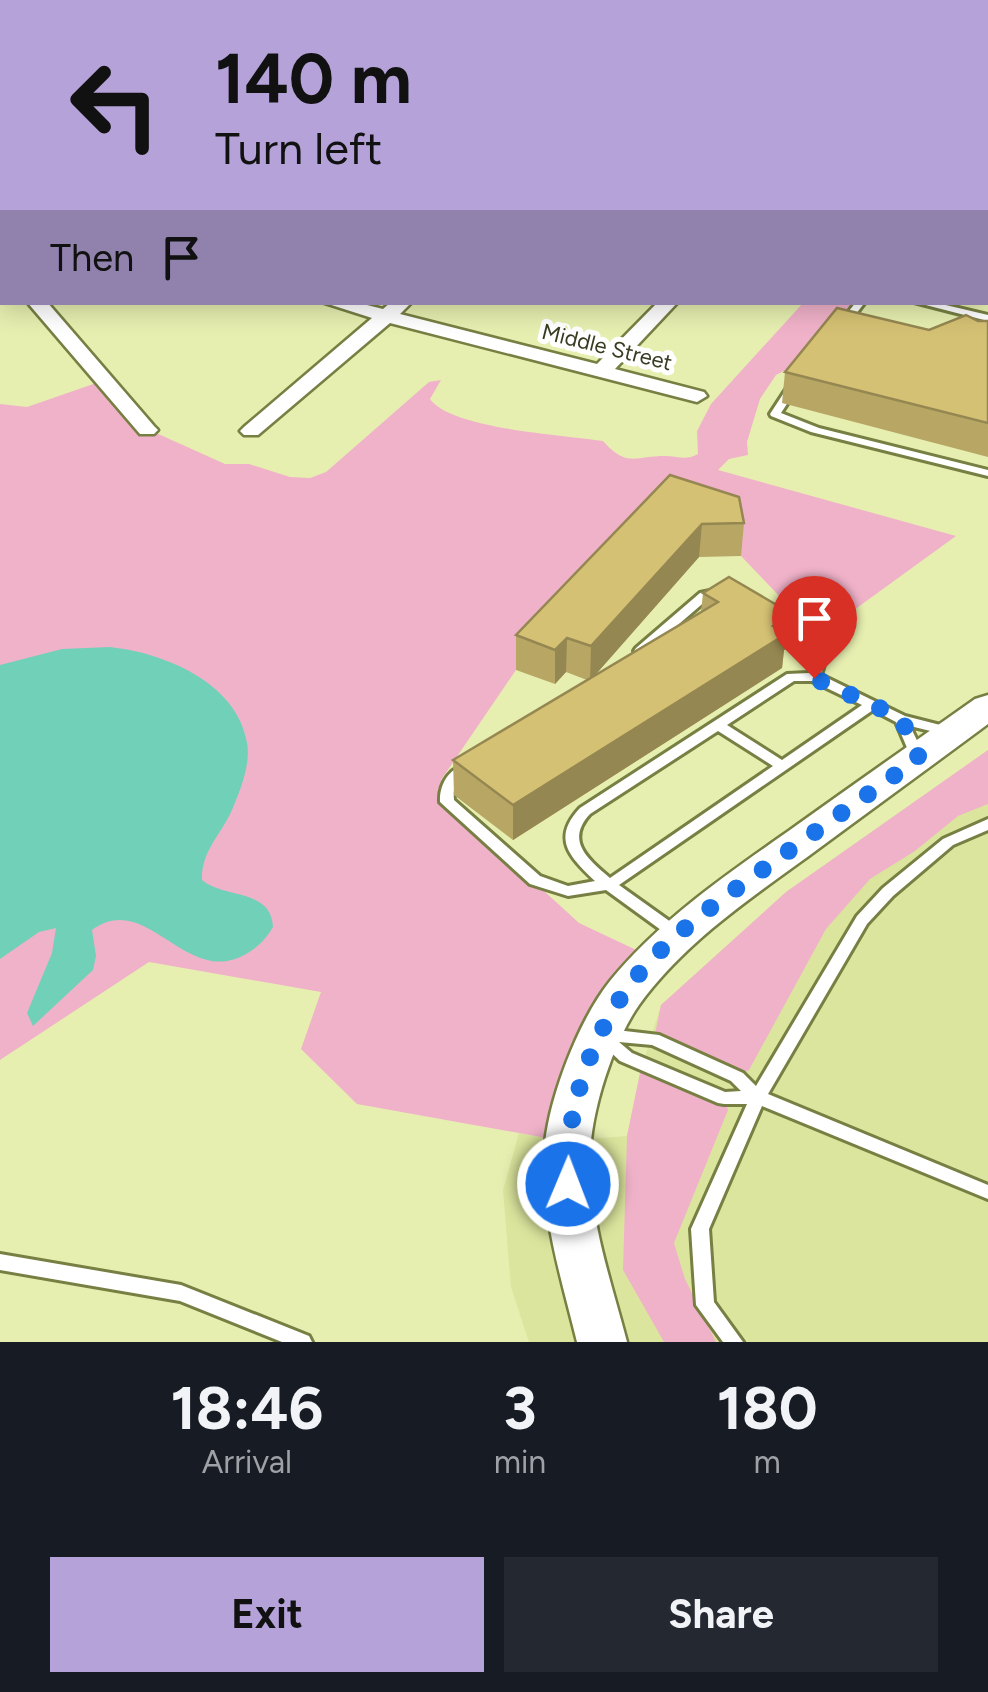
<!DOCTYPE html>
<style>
body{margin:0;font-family:Figtree,sans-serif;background:#242831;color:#f1f3f6;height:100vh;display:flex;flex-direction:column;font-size:38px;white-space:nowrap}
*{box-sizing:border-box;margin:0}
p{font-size:32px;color:#9ea1a6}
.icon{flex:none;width:55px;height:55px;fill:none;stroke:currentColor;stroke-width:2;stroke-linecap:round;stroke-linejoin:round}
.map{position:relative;height:1342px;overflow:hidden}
.drawer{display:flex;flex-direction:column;background:#171b24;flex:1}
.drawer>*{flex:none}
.top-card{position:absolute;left:0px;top:0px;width:990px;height:305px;box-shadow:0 5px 25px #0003;background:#b4a2d9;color:#111;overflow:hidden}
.pin{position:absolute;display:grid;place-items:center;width:85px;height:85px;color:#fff;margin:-102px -42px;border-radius:50% 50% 50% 0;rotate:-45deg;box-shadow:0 0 10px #0007}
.pin .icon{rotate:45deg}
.me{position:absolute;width:110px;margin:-55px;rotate:1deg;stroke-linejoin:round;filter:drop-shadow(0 0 8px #0008)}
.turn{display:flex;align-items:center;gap:35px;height:210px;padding:0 50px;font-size:45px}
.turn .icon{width:130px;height:130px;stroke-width:2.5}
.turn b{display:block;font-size:70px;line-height:85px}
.then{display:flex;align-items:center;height:95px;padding:0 50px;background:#0003;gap:20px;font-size:38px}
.eta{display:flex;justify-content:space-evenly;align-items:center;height:170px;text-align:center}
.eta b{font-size:60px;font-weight:700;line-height:70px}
.button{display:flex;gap:20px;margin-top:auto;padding:20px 50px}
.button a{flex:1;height:115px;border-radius:0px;background:#b4a2d9;color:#111;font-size:40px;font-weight:700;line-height:115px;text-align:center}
.button a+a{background:#242831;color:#f1f3f6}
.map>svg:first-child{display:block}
.built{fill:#dbe59d}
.green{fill:#f0b2c9}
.water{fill:#70d1b8}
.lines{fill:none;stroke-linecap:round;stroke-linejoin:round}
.lane-casing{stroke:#777f43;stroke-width:6}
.street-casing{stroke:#777f43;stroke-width:5}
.secondary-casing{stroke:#777f43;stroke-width:5}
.primary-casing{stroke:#777f43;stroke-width:5}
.lane{fill:#fff;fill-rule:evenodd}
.street{fill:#fff;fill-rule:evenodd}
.secondary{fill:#fff;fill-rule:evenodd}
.primary{fill:#fff;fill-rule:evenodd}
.wall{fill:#b7a664}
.shaded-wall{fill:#958751}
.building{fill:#d5c174;stroke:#958751;stroke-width:2.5}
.route{stroke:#1a73e8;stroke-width:18;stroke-dasharray:0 32.4}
.labels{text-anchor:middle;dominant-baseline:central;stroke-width:10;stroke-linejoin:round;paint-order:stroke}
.far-street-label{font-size:22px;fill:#383c22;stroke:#fff}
</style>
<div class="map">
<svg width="988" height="1342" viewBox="0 0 988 1342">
<rect width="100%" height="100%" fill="#e6efb0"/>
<polygon class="built" points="988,750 988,1342 529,1342 511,1287 503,1190 519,1133 563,1141 627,1136 640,1073 661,1005 786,892"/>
<g class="green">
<path d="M803 303H869L812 357 776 375 760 399 747 442 748 455 729 459 718 470 956 536 814 639 779 616 785 602 741 556 735 530 516 670 441 780 447 802 579 923 649 956 563 1141 357 1104 301 1049 321 992 149 962 0 1060V404L27 407 102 381 145 428 225 464H249L290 477 310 478 326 472 429 382 441 380 430 399C451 429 564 435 603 441 627 468 635 456 665 456 677 456 686 461 698 454L697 431 711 404Z"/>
<polygon points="988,750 988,804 958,816 915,851 870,879 826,929 749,1070 737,1077 654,1039 661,1005 786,892"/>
<polygon points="652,1068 724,1098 728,1110 674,1243 685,1279 716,1342 664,1342 623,1270 627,1136 640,1073"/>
</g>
<path class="water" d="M110 647C164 653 237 682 247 743 251 764 240 791 232 810 221 835 201 851 202 880 224 899 271 888 273 927 266 939 258 947 246 954 186 989 147 889 92 930L96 956 93 970 33 1026 27 1013 52 953 56 928 39 932 0 959V665L62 649Z"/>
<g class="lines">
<g class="lane-casing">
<g id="lane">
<polygon points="856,302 865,302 847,326 841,326 839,324"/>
<polygon points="914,302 933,302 988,315 988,321"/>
<polygon points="791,387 796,390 781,413 819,428 988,470 988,476 811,432 771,416 770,414 787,388"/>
<polygon points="715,590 719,591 721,594 719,597 708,599 644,654 636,654 634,651 636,648 700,593"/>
<path d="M777 618 801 631 824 655 826 658 821 675 905 716 956 729 958 732 951 736 910 726 925 757 918 761 911 757 896 722 873 710 619 885 682 930 684 934 682 938 677 939 672 938 606 890 568 896 530 884 440 802C439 783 451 764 472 765L474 768C462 781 452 780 454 800L540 876 568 886 595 881C570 857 551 839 580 808L787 674 809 673 814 659 793 637 773 625 771 622ZM794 681H812L862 705 782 760 727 725ZM718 731 773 766 610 878C588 859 565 841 590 814Z"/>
<path d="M988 819V830L953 845 893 896 867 924 768 1094 988 1185V1199L762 1106 709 1229 714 1302 743 1342H723L696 1305 691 1229 747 1104H724L718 1103 620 1061 597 1039 603 1031 608 1029 659 1035 743 1073 756 1086 857 916 883 888 943 839ZM619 1042 652 1045 731 1081 741 1091 725 1092 632 1053Z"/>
<polygon points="0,1254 181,1285 309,1336 312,1342 282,1342 180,1301 0,1270"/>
</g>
</g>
<g class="street-casing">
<g id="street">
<rect x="0" y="184" width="2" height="10"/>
<polygon points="2,276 2,288 0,289 0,277"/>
<polygon points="27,302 47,302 154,426 158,430 154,434 140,434"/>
<polygon points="322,302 355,302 383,309 391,302 412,302 400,314 597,364 658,302 678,302 615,369 704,392 707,396 697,402 390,323 258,435 244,435 240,431 244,427 372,318"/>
</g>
</g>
<g class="secondary-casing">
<path id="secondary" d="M988 695V724C929 768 869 811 810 855 749 899 683 944 639 1005 613 1042 591 1111 590 1156 589 1220 611 1281 627 1342H577C562 1281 542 1219 544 1156 546 1104 578 1021 610 981 660 920 726 875 790 830 851 786 913 743 975 699Z"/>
</g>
<g class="primary-casing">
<polygon id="primary" points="584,0 612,0 613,2 586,2"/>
</g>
<use href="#lane" class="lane"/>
<use href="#street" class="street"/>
<use href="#secondary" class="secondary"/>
<use href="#primary" class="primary"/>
</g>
<g class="wall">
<polygon points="978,321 988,321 988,457 782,403 785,372"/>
<polygon points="670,475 744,523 741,556 699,557 595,675 701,612 703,593 788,648 784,650 782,668 513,840 454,795 453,760 587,680 566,672 555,684 516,670 516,635"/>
</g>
<g class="shaded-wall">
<polygon points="702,524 699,557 590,681 591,646"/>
<polygon points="792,614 788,648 784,650 782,668 513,840 513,805"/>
<polygon points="567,638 566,672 555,684 555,650"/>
</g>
<g class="building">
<polygon points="837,308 929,330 966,315 978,321 988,321 988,423 785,372"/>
<polygon points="670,475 739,497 744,523 702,524 591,646 567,638 555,650 516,635"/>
<polygon points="729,577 792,614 773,626 786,634 513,805 453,760 718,602 703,593"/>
</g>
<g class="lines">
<path class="route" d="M568 1184C564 1121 586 1049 622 996 660 940 722 899 776 860 823 826 871 792 919 758L901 718 814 678"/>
</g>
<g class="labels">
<g class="far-street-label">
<text transform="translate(607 347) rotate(14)">Middle Street</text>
</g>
</g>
</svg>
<div class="pin" style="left:814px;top:678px;background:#d93025"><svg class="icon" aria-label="arrive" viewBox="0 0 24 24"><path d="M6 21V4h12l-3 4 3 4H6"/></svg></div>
<svg class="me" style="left:568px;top:1184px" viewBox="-20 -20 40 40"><circle r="17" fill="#1a73e8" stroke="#fff" stroke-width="3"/><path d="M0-11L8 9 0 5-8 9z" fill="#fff"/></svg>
<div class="top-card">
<div class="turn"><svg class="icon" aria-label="left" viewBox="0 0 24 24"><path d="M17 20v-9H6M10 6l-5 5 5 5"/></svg><div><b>140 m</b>Turn left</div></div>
<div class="then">Then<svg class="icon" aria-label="arrive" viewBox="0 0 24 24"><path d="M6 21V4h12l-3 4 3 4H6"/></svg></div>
</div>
</div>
<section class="drawer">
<div class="eta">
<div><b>18:46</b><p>Arrival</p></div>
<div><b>3</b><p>min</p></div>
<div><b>180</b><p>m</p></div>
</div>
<div class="button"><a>Exit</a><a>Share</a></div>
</section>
